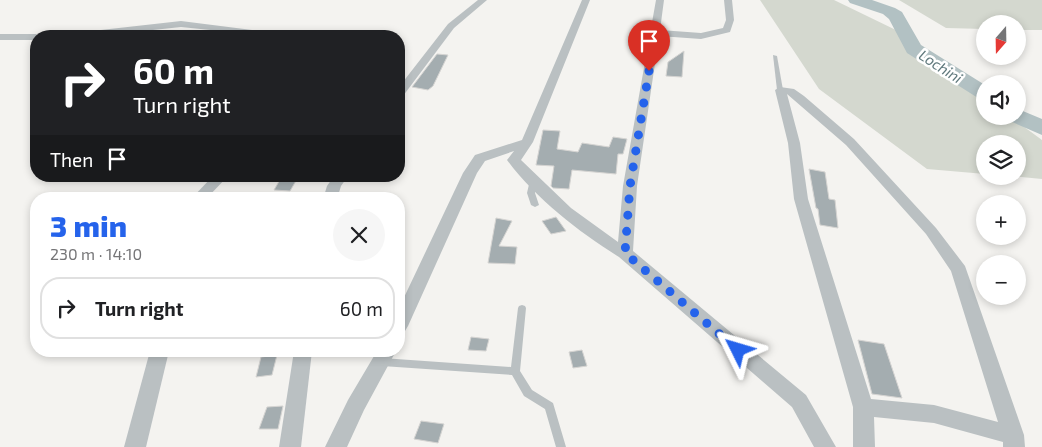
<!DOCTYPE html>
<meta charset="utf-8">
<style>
body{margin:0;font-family:"Exo 2",sans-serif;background:#f6f6f6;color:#202124;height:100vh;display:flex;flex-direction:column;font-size:19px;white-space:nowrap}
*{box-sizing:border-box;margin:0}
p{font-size:16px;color:#757577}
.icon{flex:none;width:28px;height:28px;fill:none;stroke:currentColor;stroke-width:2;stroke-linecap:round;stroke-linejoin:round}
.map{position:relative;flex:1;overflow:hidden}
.drawer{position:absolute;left:30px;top:192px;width:375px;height:165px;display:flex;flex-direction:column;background:#fff;border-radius:20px;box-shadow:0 2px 8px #0003}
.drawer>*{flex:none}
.hud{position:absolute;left:30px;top:30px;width:375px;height:152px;border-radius:20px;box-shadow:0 2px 8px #0003;background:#202124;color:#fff;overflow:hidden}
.needle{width:32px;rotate:200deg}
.controls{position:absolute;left:976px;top:15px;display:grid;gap:10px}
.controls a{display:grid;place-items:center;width:50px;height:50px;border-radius:50%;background:#fff;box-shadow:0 2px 8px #0003;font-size:25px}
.pin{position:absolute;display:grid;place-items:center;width:42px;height:42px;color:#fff;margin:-51px -21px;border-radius:50% 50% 50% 0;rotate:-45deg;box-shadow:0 0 5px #0007}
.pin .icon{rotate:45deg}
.me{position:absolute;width:55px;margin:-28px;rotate:310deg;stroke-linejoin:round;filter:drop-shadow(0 0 4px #0008)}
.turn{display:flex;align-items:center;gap:18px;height:105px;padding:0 20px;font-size:22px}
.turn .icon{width:65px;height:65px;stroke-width:2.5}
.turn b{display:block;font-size:35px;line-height:42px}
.then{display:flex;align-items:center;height:48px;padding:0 20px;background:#0003;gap:10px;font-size:19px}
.round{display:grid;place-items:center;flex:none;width:52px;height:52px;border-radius:26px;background:#f6f6f6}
.headline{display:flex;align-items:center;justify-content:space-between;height:85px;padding:0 20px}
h1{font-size:30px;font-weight:800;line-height:38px;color:#2563eb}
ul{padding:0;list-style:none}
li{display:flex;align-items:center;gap:15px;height:62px;margin:0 10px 8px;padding:0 10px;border:2px solid #e0e0e0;border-radius:20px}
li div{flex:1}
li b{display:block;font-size:19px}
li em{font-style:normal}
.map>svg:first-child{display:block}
.green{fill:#d4d8cf}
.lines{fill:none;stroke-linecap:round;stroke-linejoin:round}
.river{fill:#b2c1c3;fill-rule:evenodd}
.building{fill:#a4adb0;stroke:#d5d4d2}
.lane{fill:#bac0c2;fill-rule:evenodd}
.street{fill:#bac0c2;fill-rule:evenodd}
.route{stroke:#2563eb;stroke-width:9;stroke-dasharray:0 16.2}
.labels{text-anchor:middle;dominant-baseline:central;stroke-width:5;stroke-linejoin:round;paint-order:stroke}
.far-water-label{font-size:15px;font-style:italic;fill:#60797d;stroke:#fff}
</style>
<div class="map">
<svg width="1042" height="447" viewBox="0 0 1042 447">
<rect width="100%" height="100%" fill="#f4f3f0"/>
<g class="green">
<polygon points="760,0 834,0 900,32 910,49 985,100 985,116 1009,116 1042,140 1042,179 1011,176 1018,176 1018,144 985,144 985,174 927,169 819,89"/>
<polygon points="899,0 1042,0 1042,30 1018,30 1018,24 985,24 985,29 946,28"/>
</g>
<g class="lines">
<g class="river">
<polygon points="848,0 872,0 895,8 902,12 921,45 985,85 985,100 978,98 907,53 889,19 883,14 850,3"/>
<polygon points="1018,109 1042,119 1042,135 1010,121 1007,116 1018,116"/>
</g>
</g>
<g class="building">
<polygon points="684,51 682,77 666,76 668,62"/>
<polygon points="437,54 448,55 433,86 428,90 412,87"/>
<polygon points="543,130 560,131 557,149 578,152 582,143 609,147 613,137 627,139 623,154 618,154 616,174 572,170 569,189 553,188 551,186 554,166 536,165"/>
<polygon points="809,169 825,172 829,199 835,200 838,228 820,225 818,209 816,208"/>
<polygon points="281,178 297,179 290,191 274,190"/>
<polygon points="556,217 566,231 551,234 542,221"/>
<polygon points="496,218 512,221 499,246 517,247 515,264 488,263"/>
<polygon points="471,337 489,339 486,351 468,350"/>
<polygon points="858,340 884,344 902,398 872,394"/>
<polygon points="582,350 587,366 573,368 569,352"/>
<polygon points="277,355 272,375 256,377 261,357"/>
<polygon points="283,406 278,429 259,429 267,407"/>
<polygon points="421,421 444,424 438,443 414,439"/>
</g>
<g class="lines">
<g class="lane">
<polygon points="773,55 777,56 783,90 780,92 777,90"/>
<polygon points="533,178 536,180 535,193 539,205 535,207 531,205 527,193 530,180"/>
<polygon points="522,305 525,306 526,308 520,371 532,390 553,403 566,447 556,447 545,409 524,396 512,375 382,366 379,365 377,362 379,359 382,358 511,367 518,308 519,306"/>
</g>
<g class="street">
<polygon points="478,0 487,0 454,28 403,96 399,97 399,87 448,24"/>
<path d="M582 0H590L533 142 521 160 571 208 618 242 623 186 656 0H664L660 30 701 33 723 28 726 20 724 0H732L734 20 730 32 701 39 659 36 637 186 633 251 806 395 836 447H814L792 407 619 257C580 233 535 198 507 160L514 151 485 161 477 173 408 326 405 331 399 333V308L463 173 475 155 522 140Z"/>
<polygon points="181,21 261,31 268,36 181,27 97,36 41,36 46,33 92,31"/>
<polygon points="0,34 36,34 40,36 36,36 36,40 0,40"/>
<path d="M780 87 794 89 804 96 854 139 936 228 965 266 1024 435 1025 447H1003V442L934 423 874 417 875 447H853V407L794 199 788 143 775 90ZM787 94 846 145 926 234 951 271 998 422 934 405 871 399 808 199 800 143Z"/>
<polygon points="213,176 228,176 206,199 191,199"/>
<polygon points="334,176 348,176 341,186 337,199 323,199 327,186"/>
<polygon points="150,351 169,351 146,447 124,447"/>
<polygon points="294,351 312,351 301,447 279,447"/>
<polygon points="377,351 396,351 364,410 347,447 325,447 348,400"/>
</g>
</g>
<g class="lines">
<polyline class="route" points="649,71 630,186 625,253 738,350"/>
</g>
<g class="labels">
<g class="far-water-label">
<text transform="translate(941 66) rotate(33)">Lochini</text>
</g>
</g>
</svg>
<div class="controls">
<a><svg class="needle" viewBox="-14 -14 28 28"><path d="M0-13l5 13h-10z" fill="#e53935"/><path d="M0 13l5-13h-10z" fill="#757577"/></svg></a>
<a><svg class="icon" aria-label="sound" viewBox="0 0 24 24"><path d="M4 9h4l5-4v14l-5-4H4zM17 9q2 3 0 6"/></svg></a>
<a><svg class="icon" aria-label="layers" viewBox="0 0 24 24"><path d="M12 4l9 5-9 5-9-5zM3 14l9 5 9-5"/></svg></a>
<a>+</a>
<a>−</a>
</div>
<div class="pin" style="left:649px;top:71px;background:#d93025"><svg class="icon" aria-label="arrive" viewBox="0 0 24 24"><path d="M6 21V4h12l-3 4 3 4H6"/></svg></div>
<svg class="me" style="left:738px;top:350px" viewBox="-20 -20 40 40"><path d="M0-17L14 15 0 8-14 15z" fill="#2563eb" stroke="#fff" stroke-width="4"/></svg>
<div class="hud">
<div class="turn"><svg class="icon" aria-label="right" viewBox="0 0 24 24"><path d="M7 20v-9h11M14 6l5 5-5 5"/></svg><div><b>60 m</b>Turn right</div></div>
<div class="then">Then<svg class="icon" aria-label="arrive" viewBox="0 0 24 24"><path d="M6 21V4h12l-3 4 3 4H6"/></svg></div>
</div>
<section class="drawer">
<div class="headline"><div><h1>3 min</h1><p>230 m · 14:10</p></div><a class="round"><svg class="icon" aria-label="close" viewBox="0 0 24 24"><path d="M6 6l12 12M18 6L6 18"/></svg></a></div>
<ul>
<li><svg class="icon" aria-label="right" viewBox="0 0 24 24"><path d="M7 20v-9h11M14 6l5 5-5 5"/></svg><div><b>Turn right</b></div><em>60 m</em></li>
</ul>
</section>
</div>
